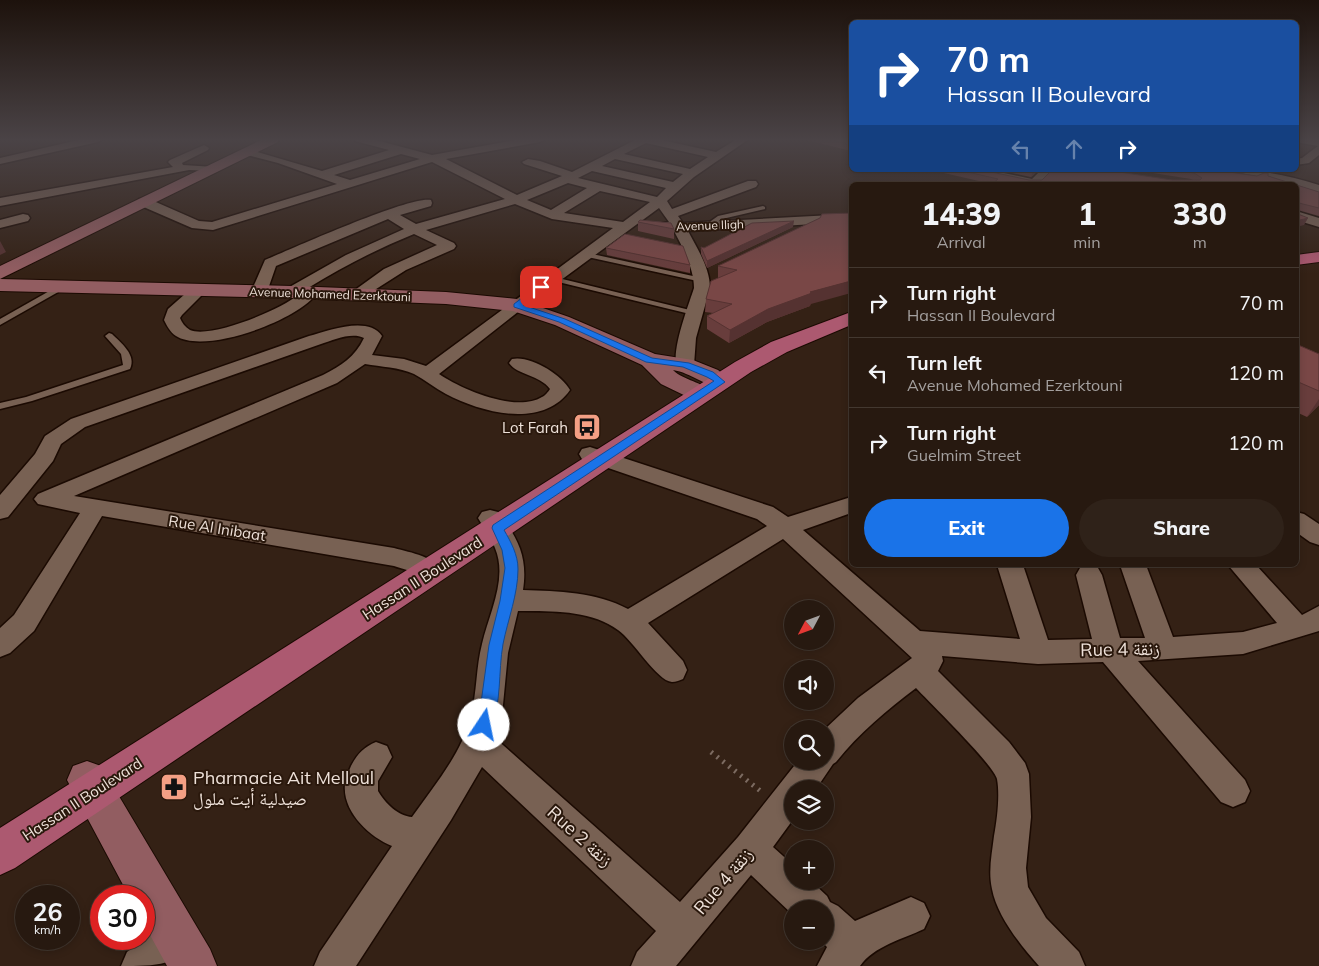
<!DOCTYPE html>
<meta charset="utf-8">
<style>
body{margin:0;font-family:Mulish,"Noto Naskh Arabic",sans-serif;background:#2f2219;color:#f1f3f6;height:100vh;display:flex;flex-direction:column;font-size:19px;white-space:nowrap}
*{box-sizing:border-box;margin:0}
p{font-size:16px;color:#a4a09f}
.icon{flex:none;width:28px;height:28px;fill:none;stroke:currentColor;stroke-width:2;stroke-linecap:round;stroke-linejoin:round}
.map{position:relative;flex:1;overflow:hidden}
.drawer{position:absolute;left:849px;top:182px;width:450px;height:385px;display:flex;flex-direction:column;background:#271910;border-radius:8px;box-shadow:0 2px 8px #0003,0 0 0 1px #433830}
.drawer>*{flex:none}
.guide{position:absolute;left:849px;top:20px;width:450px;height:152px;border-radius:8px;box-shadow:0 2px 8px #0003,0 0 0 1px #433830;background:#1a4fa0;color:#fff;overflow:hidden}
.needle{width:32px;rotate:229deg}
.tools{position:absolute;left:784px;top:600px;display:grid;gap:10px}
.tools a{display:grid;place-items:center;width:50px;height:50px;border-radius:50%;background:#271910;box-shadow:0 2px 8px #0003,0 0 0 1px #433830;font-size:25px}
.speed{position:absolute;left:15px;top:885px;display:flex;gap:10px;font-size:25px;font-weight:700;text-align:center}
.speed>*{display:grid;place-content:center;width:65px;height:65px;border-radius:50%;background:#271910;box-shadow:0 2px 8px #0003,0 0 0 1px #433830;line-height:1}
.speed small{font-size:12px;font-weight:400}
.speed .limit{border:8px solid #d22;background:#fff;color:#111}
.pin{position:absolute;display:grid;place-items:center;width:42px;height:42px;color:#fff;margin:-21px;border-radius:10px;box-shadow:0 2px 8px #0006}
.me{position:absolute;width:55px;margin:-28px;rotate:11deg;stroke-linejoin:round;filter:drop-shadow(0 0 4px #0008)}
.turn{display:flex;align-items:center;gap:18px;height:105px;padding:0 15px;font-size:22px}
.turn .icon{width:65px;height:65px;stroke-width:2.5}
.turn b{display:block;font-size:35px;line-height:42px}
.lanes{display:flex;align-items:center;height:48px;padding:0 15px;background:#0003;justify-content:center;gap:25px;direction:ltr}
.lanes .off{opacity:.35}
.eta{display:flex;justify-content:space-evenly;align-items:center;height:85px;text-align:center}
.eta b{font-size:30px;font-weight:800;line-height:35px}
.action{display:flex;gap:10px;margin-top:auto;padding:10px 15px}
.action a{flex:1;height:58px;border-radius:30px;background:#1a73e8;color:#fff;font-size:20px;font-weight:800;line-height:58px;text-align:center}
.action a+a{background:#2f2219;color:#f1f3f6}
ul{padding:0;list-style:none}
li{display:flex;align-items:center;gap:15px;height:70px;padding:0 15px;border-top:1px solid #433830}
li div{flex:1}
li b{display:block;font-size:19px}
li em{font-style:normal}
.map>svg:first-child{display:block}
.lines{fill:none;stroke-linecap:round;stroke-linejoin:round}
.lane-casing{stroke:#1b0a02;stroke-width:3}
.street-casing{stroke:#1b0a02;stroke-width:3}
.secondary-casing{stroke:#1b0a02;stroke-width:2}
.primary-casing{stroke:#1b0a02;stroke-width:2}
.path{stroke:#7c6b61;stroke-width:5;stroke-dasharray:2 5.5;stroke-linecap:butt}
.lane{fill:#786153;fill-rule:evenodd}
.street{fill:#786153;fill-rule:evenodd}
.secondary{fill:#925d61;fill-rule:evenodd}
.primary{fill:#ac5970;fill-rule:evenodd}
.wall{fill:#683d3c}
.shaded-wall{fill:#553231}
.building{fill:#794746;stroke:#553231}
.route{fill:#1a73e8;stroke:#114b97}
.labels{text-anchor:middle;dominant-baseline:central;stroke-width:4;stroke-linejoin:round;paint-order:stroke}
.far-street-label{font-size:12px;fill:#eee1d9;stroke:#2a180c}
.poi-label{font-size:15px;fill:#eee1d9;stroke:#2a180c;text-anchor:end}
.street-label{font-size:15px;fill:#eee1d9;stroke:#2a180c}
.near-street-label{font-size:18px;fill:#eee1d9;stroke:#2a180c}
.near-poi-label{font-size:18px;fill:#eee1d9;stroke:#2a180c;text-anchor:start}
</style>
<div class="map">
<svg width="1319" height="966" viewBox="0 0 1319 966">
<rect width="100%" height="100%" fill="#342115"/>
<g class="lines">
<g class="lane-casing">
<g id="lane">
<polygon points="763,206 765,207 765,209 722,219 709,227 704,226 718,216"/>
<polygon points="583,252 702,278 706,280 702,282 583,256"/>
<polygon points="550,276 694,311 698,313 694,315 550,280"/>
<polygon points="60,285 67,287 0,325 0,319"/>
<path d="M109 333 112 334C121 343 137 355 130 369L32 401 0 409V403L26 397 123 365 121 354 105 336Z"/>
</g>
</g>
<g class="street-casing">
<g id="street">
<polygon points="83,139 103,139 98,142 0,164 0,158"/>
<path d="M354 139H372L432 155 521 139H545L540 142 446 159 517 195 562 176 524 164 522 162 528 159 540 161 572 172 637 139H657L716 152 737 139H749L694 177 667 201 672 209 748 181H756L758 184 756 187 678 216 683 223 851 214V222L688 231C697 248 710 268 710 288L696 338 694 365 692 369 685 371 678 369C669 355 689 304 694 288 694 269 683 248 674 231L662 229 660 226 662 223 669 222 659 208 523 308 439 374C461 389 516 413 542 397 545 396 548 392 550 389 540 375 517 375 509 363L512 359C530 355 561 374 570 390 543 429 482 413 446 394 435 388 425 380 414 374 399 367 381 367 365 364L337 383 74 496 394 548C412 553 434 556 444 573L440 580C426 584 422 578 410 571 405 569 399 568 394 566L102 516 34 631 10 653 0 657V628L14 615 80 513 38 504 34 499 38 494 323 375C341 366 355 357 364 338 351 332 334 340 321 344L85 427 61 444 53 461 8 517 0 519V495L35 454 45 436 71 419 309 336C328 331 368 315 382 336L372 355 404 359 426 366 613 228 552 219 515 204 426 230 454 243 456 246 454 249 406 270 362 298H350L348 295 384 269 437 245 414 234C377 249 342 267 308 288L315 290 317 293C299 320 205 355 176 336 170 332 167 326 164 320L168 309 193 287H205L207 290 182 315 180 318C182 323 185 327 190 330 211 339 282 309 298 295L292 297 286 295 284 292 286 289 346 255 404 229 388 219 276 266 267 292 265 295H253L251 292 265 260C291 249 411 195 431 200L432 203 431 206 400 215 416 224 505 199 432 162 213 230 192 228 139 205 138 202 139 199H149L199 221 212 222 337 184 278 163 243 154 241 152 243 150 247 149 322 171 389 150 355 141ZM646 143 708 157 690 169 624 154ZM401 154 420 159 350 180 334 175ZM615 159 683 174 673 182 602 166ZM592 171 666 188 657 197 578 178ZM568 183 587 188 551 210 527 200ZM600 191 650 202 623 222 564 213Z"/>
<polygon points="1296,139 1319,140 1319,155 1309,163 1296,165 1296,159 1302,158 1318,146 1296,142"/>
<polygon points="204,145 209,148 208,150 182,163 183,165 215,167 217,169 215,171 189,170 0,206 0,198 173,167 168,162 170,160"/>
<polygon points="967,170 990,170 1032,179 1041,170 1053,170 1040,185 1027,185 969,172"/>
<path d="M1233 170C1264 170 1290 176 1319 185V193L1281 181 1235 172Z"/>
<polygon points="1296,211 1319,218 1319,227 1296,220"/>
<polygon points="23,214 28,215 30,218 28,221 0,228 0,220"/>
<path d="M590 447 773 507 788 517 851 497V513L803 530 920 631 1020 639 997 565H1023L1048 640 1092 639 1076 575 1080 568 1089 565 1098 568 1102 575 1120 638H1145L1120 565H1146L1173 637 1243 632 1277 623 1228 565H1256L1302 615 1319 606V631L1243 654 1138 661 1245 780 1250 791 1245 802 1233 807 1221 802 1103 662 1038 664 942 656 943 661 938 671 1009 742 1025 763 1029 774 1031 817 1026 868 1028 887 1046 918 1079 952 1085 966H1039C1021 946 997 916 992 889 988 871 992 853 994 836 997 820 1000 795 997 779 993 764 930 703 916 688 887 710 859 733 836 762L833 764 816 789H792V821L773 847 792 864V881H811L827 896 830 902 838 906 855 921 911 897 924 903 930 916 924 929C903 939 874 946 860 966H817L827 947 821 941H825V909H792V914L751 875 676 966H631L637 952 656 931 482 767 451 820 356 966H314L320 952 392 846C370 837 342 812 345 784 345 778 349 771 351 766 357 754 364 747 376 742L387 746 392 757 378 781V791C385 803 398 816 412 817 434 786 462 753 471 716 477 692 476 667 482 644 489 613 508 579 495 548 491 537 484 528 478 518L482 512 490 510 498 512C518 538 528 557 523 590 558 591 596 592 628 609L767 526 757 519 582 459 579 454 582 449ZM783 539 912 658 858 698 825 729V761H798L738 837 680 902 495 738 502 715 508 653 518 611C551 611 591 610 618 630 633 640 657 681 672 682 676 682 680 680 683 679L687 670 683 661 648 623Z"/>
<polygon points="1296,512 1304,514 1319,524 1319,545 1310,542 1296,532"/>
<path d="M177 919 191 924 196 938C181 966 155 966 121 966L127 952 163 924Z"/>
</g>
</g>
<g class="secondary-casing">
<g id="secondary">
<polygon points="263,139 279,139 278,142 0,279 0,266"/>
<path d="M0 279 292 286 446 292 517 299 569 317 655 354 693 360 718 370 732 382 728 387C710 391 693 373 673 370 684 381 703 381 712 394L708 399 700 401 692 399 661 384 642 365 555 325 513 311 446 304 292 298 0 291Z"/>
<polygon points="87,761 101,766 210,949 217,966 167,966 144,924 144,896 129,896 67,780 73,766"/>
</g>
</g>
<g class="primary-casing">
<g id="primary">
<polygon points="1319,252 1319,262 1296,265 1296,255"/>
<polygon points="851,312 851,325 787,352 751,372 15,868 0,875 0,828 735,362 771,342"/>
</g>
</g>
<polyline class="path" points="711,752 763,793"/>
<use href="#lane" class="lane"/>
<use href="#street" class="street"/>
<use href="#secondary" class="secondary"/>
<use href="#primary" class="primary"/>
</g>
<g class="wall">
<polygon points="803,139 846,139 851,140 851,151"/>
<polygon points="931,170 982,170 1029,180 1193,180 1191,179 1134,170 1214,170 1257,176 1268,176 1319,192 1319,216 1298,210 1298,214 1304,225 992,184"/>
<polygon points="999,170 1039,170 1031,177"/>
<polygon points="820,218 810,306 767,322 729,343 707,329 707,316 713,313 705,312 706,299 718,279 718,266"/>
<polygon points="638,222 674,229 674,239 638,231"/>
<polygon points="793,227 707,268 701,254 701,247 704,248"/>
<polygon points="606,248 690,265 690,273 607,255"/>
<polygon points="1296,344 1319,354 1319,405 1307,417 1296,412"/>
</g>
<g class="shaded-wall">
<polygon points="1034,170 1039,170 1031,177 1033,171"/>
<polygon points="1308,218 1304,225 1296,227 1296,221"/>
<polygon points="794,221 793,227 707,268 707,261"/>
<polygon points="0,241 6,252 0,255"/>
<polygon points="851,281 851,293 811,304 810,306 767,322 729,343 730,330 768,309 810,292"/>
<polygon points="1319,399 1319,405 1307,417"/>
</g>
<g class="building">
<polygon points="828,139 846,139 851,140 851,145"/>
<polygon points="959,170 982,170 1029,180 1042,180 1052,170 1106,170 1172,180 1200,180 1202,178 1194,173 1177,170 1214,170 1257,176 1264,173 1268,173 1268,176 1319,192 1319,208 1299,203 1298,214 1308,218 1296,221 1296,185 991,185 998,179"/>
<polygon points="851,213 851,281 810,292 812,293 768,309 730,330 707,316 732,304 706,299 711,281 737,270 718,266 820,218 822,214"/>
<polygon points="640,220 671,223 674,229 638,222"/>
<polygon points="794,221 707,261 701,247 704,248 752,223"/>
<polygon points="625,234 683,246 690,265 606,248"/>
<polygon points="1296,344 1319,354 1319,391 1296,381"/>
</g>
<linearGradient id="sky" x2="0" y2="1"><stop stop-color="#1d120c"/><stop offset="0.51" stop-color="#4a4346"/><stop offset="1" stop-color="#4a4346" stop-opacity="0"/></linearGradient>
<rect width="1319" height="274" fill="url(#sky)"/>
<path class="route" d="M538 286 545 287 523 305 565 319 652 358 689 363 713 372 725 382 504 530C511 542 518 555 518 569 518 594 508 619 503 644 498 672 502 704 490 730L484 732 478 730 476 725 480 710 489 645 500 601 505 568 502 550 492 528 493 525 714 381 707 377 683 367 646 362 559 322 514 307V304Z"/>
<defs>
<g id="bus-square" transform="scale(1.4375)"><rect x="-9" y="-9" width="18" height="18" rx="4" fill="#f39f84" stroke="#2a180c"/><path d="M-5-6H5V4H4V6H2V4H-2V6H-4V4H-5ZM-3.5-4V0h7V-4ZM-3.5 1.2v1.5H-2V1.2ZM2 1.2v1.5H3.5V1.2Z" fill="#111"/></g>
<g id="pharmacy-square" transform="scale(1.4375)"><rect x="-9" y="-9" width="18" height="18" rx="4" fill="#f39f84" stroke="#2a180c"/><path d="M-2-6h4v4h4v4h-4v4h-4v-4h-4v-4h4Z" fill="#111"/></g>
</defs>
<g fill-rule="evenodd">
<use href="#bus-square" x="587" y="427"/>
<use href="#pharmacy-square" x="174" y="787"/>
</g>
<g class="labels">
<g class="far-street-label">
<text transform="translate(710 225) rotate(-2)">Avenue Iligh</text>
<text transform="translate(330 294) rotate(2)">Avenue Mohamed Ezerktouni</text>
</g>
<g class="poi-label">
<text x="568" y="427">Lot Farah</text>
</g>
<g class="street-label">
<text transform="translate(217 528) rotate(9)">Rue Al Inibaat</text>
<text transform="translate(422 578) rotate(-33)">Hassan II Boulevard</text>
<text transform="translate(82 799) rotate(-33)">Hassan II Boulevard</text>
</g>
<g class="near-street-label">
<text transform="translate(1120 649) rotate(-1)">Rue 4 زنقة</text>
<text transform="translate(580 836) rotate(42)">Rue 2 زنقة</text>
<text transform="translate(723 881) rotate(-50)">Rue 4 زنقة</text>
</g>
<g class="near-poi-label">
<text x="193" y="777">Pharmacie Ait Melloul<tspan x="193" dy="21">صيدلية أيت ملول</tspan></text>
</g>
</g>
</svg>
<div class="tools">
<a><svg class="needle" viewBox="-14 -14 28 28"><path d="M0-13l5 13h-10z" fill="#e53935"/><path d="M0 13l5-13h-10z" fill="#a4a09f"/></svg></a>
<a><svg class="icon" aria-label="sound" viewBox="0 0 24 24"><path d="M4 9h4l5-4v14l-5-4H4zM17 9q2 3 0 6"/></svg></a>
<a><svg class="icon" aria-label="search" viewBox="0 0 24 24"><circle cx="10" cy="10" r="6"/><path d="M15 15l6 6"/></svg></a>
<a><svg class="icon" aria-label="layers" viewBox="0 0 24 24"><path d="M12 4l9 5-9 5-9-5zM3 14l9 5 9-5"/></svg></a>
<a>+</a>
<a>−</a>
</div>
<div class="speed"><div>26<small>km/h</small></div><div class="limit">30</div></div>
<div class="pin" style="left:541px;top:287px;background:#d93025"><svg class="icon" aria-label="arrive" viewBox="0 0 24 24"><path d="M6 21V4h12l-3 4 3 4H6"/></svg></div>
<svg class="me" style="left:484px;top:725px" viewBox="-20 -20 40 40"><circle r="19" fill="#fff"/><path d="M0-13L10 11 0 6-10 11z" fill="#1a73e8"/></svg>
<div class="guide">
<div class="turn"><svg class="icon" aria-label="right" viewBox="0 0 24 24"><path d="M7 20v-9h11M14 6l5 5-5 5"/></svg><div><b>70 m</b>Hassan II Boulevard</div></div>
<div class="lanes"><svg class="icon off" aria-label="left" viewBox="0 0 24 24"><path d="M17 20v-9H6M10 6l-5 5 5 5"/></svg><svg class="icon off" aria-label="ahead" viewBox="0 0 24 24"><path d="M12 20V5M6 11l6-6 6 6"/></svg><svg class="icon" aria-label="right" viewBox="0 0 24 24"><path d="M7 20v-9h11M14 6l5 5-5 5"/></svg></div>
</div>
<section class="drawer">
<div class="eta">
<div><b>14:39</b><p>Arrival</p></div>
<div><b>1</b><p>min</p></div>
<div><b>330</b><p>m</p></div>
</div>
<ul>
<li><svg class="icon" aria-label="right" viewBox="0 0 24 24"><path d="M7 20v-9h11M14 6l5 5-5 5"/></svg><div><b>Turn right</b><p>Hassan II Boulevard</p></div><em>70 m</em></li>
<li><svg class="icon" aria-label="left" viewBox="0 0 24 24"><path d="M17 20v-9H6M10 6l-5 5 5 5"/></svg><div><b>Turn left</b><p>Avenue Mohamed Ezerktouni</p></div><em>120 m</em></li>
<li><svg class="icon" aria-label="right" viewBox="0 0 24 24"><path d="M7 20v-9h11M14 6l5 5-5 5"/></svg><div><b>Turn right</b><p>Guelmim Street</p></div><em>120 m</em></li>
</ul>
<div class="action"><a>Exit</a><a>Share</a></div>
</section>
</div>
